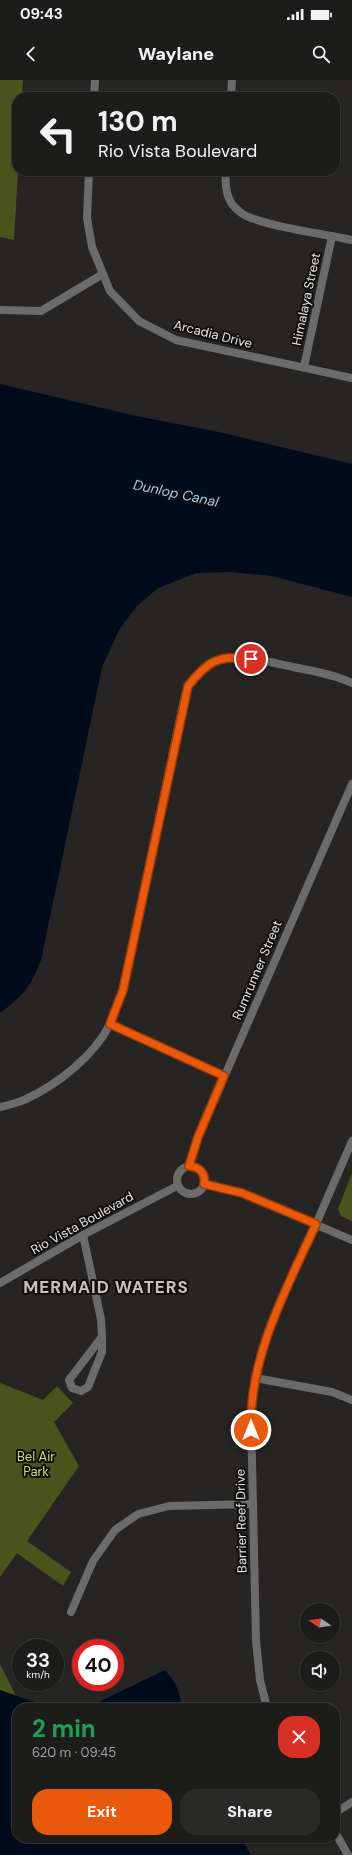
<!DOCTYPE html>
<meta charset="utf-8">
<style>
body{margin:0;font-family:"DM Sans",sans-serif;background:#292927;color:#f1f3f6;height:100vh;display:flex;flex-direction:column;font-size:15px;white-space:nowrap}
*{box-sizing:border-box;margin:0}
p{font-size:13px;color:#a0a1a2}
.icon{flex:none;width:22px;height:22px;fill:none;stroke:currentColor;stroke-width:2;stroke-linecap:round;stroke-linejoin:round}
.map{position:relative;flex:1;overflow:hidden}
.sheet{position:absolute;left:12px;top:1623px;width:328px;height:140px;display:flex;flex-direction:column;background:#1c1c1a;border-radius:16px;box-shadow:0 1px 3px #0004,0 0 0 1px #3a3a39}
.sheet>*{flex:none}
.top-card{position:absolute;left:12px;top:12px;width:328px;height:84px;border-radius:16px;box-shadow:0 1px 3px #0004,0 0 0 1px #3a3a39;background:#1c1c1a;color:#f1f3f6;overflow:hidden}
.needle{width:26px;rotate:283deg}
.buttons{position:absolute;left:300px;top:1523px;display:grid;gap:8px}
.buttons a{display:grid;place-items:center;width:40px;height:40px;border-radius:50%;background:#1c1c1a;box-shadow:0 1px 3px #0004,0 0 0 1px #3a3a39;font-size:20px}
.speed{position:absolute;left:12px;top:1559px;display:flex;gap:8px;font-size:20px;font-weight:700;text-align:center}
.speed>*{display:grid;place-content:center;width:52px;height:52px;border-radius:50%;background:#1c1c1a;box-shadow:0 1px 3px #0004,0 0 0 1px #3a3a39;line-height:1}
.speed small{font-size:10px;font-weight:400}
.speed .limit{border:6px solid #d22;background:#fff;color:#111}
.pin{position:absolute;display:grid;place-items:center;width:34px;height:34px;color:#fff;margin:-17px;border:2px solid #fff;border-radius:50%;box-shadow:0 1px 4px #0007}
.me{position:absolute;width:44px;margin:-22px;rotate:0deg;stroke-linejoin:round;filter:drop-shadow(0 0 3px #0008)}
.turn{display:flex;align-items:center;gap:14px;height:84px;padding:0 20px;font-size:18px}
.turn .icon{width:52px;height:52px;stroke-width:2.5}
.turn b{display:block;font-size:28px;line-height:34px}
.round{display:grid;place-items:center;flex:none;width:42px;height:42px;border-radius:16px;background:#292927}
.headline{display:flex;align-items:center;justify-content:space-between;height:68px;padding:0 20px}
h1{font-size:24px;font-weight:800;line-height:30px;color:#1e9e55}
.action{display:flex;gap:8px;margin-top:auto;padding:8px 20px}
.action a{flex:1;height:46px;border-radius:16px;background:#ea580c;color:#fff;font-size:16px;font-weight:800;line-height:46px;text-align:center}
.action a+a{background:#292927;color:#f1f3f6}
.status{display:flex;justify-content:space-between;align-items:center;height:28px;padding:0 20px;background:#1c1c1a;direction:ltr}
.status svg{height:11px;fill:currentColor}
header{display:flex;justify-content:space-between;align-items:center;height:52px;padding:0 20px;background:#1c1c1a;font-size:18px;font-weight:800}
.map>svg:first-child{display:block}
.green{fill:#4b531d}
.water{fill:#000b1c}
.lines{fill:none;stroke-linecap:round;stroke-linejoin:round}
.minor{stroke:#6c6b6b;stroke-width:8}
.tertiary{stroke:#6c6b6b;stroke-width:8}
.route-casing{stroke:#983908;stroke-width:10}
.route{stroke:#ea580c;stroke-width:7}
.labels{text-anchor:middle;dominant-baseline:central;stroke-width:4;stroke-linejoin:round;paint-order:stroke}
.street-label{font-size:13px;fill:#e5e4e3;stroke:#0f0e0d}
.park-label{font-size:13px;fill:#cede6f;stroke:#0f0e0d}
.water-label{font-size:14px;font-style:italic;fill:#9ac6f6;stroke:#0f0e0d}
.district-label{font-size:17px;font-weight:bold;letter-spacing:1px;fill:#c5c3c0;stroke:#0f0e0d}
</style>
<div class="status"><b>09:43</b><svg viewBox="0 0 49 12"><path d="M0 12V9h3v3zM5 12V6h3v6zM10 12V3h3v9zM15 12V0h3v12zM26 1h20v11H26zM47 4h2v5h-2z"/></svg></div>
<header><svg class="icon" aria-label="back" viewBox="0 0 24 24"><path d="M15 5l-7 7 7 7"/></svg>Waylane<svg class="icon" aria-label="search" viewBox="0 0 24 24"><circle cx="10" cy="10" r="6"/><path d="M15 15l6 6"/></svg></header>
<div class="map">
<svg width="352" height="1775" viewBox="0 0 352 1775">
<rect width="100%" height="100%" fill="#262523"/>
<g class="green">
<polygon points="0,0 23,0 22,17 17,17 18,91 14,160 0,157"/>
<polygon points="352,1093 352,1141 341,1136 338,1129"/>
<polygon points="0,1303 43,1320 57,1306 73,1323 54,1342 79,1386 27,1461 71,1492 63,1506 17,1473 0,1497"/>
<polygon points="0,1584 16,1616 0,1610"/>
</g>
<g class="water">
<path d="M0 304 136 336 219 352 352 384V517L272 496 230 492 197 493 158 508 136 527 119 550 102 587 41 880C30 908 24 915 0 933Z"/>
<path d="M165 1590C177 1603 179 1611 182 1628H86Z"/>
<polygon points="0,1610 52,1628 17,1628 17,1758 241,1758 251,1775 0,1775"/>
</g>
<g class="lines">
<g class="minor">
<polyline points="94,17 95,0"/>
<polyline points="231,17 232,0"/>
<polyline points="89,91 87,138 92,167 110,211 139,241 176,260 352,298"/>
<path d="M226 91C225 102 225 114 232 124 235 128 242 134 246 136 276 148 319 153 352 160"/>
<polyline points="0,230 41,231 103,194"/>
<polyline points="304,287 332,156"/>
<polyline points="110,944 224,996"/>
<path d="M0 1027C9 1025 18 1023 26 1019 57 1005 95 975 110 944 115 933 118 921 123 910L182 629C184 622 185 612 189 605 214 565 254 579 293 587 312 591 334 594 352 603"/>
<polyline points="189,1086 198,1057 352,704"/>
<polyline points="316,1144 352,1061"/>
<polyline points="83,1155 101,1239 102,1257 102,1272 88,1307 81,1311 72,1308 69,1300 102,1257"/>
<polyline points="255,1298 332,1312 352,1320"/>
<polyline points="71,1532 93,1481 115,1450 138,1434 169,1426 253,1424"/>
<polyline points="335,1733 352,1722"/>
</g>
<g class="tertiary">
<circle cx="191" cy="1100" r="14"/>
<polyline points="204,1103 242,1113 352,1160"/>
<polyline points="0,1203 83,1155 177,1106"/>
<path d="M267 1628 260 1600 256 1561 251 1335C255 1266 288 1206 316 1144"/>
<polyline points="335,1752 348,1775"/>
</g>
</g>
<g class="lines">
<g class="route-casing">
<path id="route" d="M251 579C218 574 207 582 188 606L123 910 110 944 224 996 198 1057 189 1086C199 1087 206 1093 204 1104L242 1113 316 1144C286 1210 249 1276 251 1350"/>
</g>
<use href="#route" class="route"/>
</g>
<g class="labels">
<g class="street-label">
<text transform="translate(306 219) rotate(-78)">Himalaya Street</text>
<text transform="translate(213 254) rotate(14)">Arcadia Drive</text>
<text transform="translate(257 890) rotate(-67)">Rumrunner Street</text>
<text transform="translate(82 1143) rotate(-29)">Rio Vista Boulevard</text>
<text transform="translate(241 1441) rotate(-91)">Barrier Reef Drive</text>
</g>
<g class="park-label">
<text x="36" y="1376">Bel Air<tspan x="36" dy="15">Park</tspan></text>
</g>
<g class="water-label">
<text transform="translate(176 413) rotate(12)">Dunlop Canal</text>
</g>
<g class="district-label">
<text x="106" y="1207">MERMAID WATERS</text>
</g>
</g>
</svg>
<div class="buttons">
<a><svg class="needle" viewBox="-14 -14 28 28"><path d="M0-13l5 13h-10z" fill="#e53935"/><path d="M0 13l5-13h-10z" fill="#a0a1a2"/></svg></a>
<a><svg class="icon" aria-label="sound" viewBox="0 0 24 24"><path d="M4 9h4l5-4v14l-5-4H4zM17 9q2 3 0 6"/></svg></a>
</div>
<div class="speed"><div>33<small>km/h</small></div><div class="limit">40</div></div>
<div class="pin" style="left:251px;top:579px;background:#d93025"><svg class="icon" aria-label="arrive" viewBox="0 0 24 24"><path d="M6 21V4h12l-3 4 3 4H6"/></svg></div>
<svg class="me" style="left:251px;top:1350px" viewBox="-20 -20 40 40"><circle r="17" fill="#ea580c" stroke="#fff" stroke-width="3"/><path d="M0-11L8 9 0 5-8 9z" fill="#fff"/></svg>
<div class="top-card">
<div class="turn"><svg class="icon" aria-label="left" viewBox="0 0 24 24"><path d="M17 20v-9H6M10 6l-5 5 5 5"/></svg><div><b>130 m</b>Rio Vista Boulevard</div></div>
</div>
<section class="sheet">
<div class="headline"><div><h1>2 min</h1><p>620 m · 09:45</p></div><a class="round" style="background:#d93025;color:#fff"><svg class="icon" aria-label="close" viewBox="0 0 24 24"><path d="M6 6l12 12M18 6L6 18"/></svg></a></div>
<div class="action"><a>Exit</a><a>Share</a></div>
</section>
</div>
